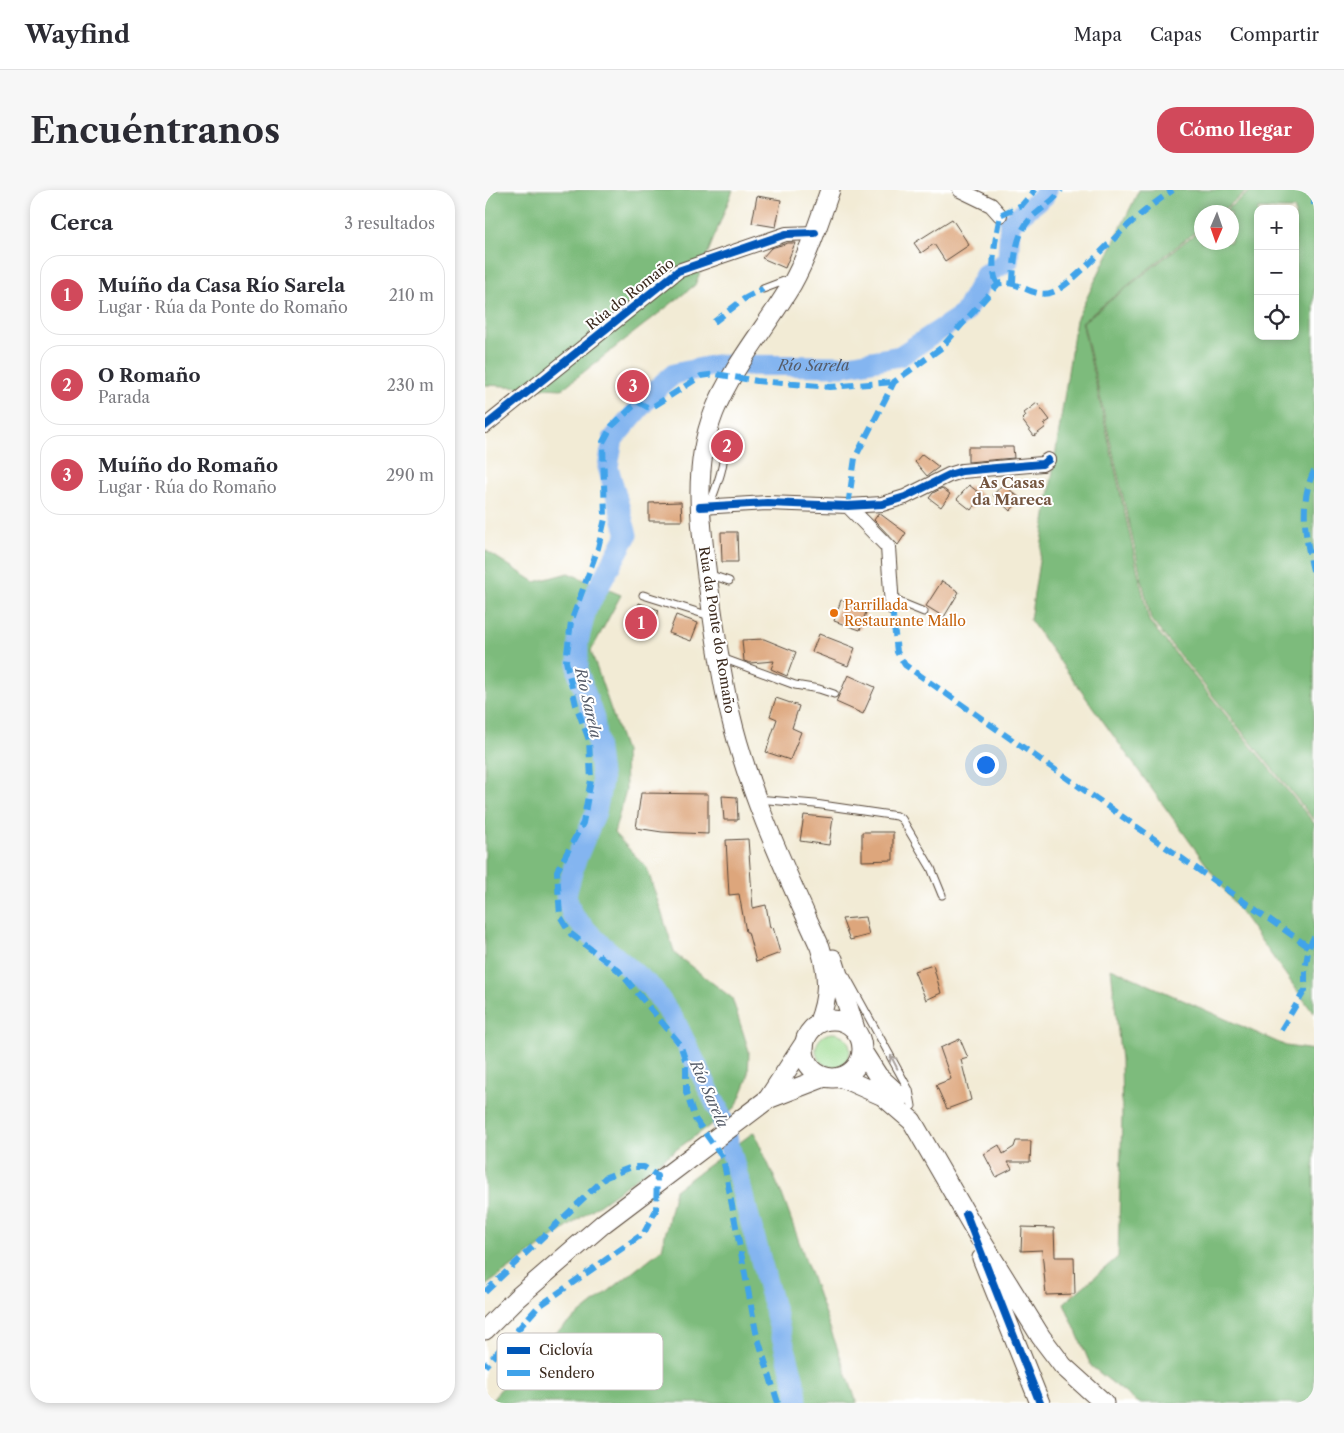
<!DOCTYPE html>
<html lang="es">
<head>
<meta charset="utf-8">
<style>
	body { margin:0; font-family:"Libre Caslon Text",serif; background:#f7f7f7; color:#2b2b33 }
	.controls { position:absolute; right:15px; top:15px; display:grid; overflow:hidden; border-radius:10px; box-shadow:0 2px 8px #0003 }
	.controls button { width:45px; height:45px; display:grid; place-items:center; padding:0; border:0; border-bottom:1px solid #e1e1e2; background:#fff; color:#2b2b33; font:25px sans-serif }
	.compass { position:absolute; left:709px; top:15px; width:45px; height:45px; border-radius:50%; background:#fff; box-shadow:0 2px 8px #0003; rotate:182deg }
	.you { position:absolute; left:500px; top:574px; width:18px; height:18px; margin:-12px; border:4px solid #fff; border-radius:50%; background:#1a73e8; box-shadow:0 0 0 8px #1a73e833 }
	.badge { display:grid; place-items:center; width:32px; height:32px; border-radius:50%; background:#d1495b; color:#fff; font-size:16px; font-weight:700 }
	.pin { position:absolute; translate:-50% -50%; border:2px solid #fff; box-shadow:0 1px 5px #0006 }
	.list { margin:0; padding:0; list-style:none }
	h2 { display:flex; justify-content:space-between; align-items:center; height:65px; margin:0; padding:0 20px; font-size:21px }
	h2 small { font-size:16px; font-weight:400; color:#7c7c81 }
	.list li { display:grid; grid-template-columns:32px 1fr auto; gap:15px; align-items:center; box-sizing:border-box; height:80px; margin:0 10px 10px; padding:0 10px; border:1px solid #e1e1e2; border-radius:20px }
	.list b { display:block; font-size:19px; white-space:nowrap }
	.list p { margin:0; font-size:16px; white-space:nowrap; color:#7c7c81 }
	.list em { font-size:16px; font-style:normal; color:#7c7c81 }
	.icon { flex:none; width:28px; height:28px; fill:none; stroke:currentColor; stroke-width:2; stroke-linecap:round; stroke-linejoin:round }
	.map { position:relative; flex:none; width:829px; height:1213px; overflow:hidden; border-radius:20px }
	header { display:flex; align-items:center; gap:30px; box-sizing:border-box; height:70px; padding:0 25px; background:#fff; border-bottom:1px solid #e1e1e2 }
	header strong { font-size:24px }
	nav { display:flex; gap:28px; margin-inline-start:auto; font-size:18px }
	.intro { display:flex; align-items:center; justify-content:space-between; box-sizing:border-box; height:120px; padding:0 30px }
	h1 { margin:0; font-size:35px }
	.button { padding:12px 22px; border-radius:20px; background:#d1495b; color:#fff; font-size:18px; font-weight:700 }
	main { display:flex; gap:30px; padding:0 30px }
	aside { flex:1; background:#fff; border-radius:20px; box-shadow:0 2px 8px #0003 }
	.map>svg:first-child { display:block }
	.green { fill:#9cdb91; stroke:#6c8258 }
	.forest { fill:#7dbb7b; stroke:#5c724c; fill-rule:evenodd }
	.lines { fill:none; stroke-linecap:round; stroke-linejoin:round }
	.river { stroke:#84b5f0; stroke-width:21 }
	.building { fill:#dda67b }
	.lane-casing { stroke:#564739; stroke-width:9 }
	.street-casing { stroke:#564739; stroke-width:16 }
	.secondary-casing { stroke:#564739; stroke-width:21 }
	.lane { stroke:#fff; stroke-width:7 }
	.street { stroke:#fff; stroke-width:14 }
	.secondary { stroke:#fff; stroke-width:19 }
	.quiet { stroke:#3fa3ea; stroke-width:6; stroke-dasharray:12 6; stroke-linecap:butt }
	.cycleway-casing { stroke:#fff; stroke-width:11 }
	.cycleway { stroke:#0057b8; stroke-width:8 }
	.oneway { stroke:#a79f9a }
	.food-dot { fill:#e8710a; stroke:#fff; stroke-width:2 }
	.labels { text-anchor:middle; stroke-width:4; stroke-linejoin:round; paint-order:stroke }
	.street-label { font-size:14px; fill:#3b2a1e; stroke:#fff }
	.food-label { font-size:14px; fill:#c56008; stroke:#fff; text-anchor:start }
	.water-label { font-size:15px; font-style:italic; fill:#555b68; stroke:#fff }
	.neighbourhood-label { font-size:15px; font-weight:bold; fill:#74553f; stroke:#fff }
	.key { fill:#fff; stroke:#c4bfbc; stroke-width:1 }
	.key-label { font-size:14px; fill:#3b2a1e }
</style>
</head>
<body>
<header>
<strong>Wayfind</strong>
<nav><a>Mapa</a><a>Capas</a><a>Compartir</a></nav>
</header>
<div class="intro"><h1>Encuéntranos</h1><a class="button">Cómo llegar</a></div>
<main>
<aside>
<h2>Cerca<small>3 resultados</small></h2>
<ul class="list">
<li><span class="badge">1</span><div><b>Muíño da Casa Río Sarela</b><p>Lugar · Rúa da Ponte do Romaño</p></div><em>210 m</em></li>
<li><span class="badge">2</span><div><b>O Romaño</b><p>Parada</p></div><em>230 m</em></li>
<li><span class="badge">3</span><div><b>Muíño do Romaño</b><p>Lugar · Rúa do Romaño</p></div><em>290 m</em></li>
</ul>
</aside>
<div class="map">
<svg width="829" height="1213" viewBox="0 0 829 1213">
	<rect width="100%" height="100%" fill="#fff"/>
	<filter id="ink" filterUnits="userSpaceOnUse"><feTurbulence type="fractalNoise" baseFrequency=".02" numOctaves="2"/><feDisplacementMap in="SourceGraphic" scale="10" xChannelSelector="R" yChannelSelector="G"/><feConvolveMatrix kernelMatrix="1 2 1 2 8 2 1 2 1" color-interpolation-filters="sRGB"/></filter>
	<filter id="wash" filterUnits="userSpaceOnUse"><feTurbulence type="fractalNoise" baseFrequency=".0096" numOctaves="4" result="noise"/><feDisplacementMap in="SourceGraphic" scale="20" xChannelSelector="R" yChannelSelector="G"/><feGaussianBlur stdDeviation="1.12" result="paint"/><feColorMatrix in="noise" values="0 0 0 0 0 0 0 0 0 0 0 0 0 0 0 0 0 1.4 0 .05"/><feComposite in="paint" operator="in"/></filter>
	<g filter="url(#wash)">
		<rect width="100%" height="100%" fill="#f2ebd5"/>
		<!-- green -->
		<path class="green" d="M331 860a17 17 0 1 1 34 0a17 17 0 1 1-34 0Z"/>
		<!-- forest -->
		<path class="forest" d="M0 0H248L210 95 77 199 0 195Z
			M654 0H764L735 22H716V37L597 132 664 431 829 633V824L545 430 591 130Z
			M767 0H829V630L666 430 598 132 716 39V52H746V22H738ZM773 19H810V146H773Z
			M0 360 50 392 83 383 136 405 106 461 140 561 141 600 129 643 162 678 190 764 247 808 264 861 263 888 251 917 0 1096Z
			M626 778 801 856 829 860V1213H653L606 1176 579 1113 633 1067 637 926 636 870Z
			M269 942 298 1007 372 1213H5L39 1168 177 1059 190 1000Z"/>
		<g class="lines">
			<!-- river -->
			<path class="river" id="s1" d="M312 1213 311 1198 236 925 191 833 168 799 111 750 87 725 81 705 90 672 111 622 117 592 109 529 93 482V452L101 420 142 345 123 277 128 249 169 201 189 184 231 175 358 176 415 166 479 124 500 85 523 71 525 33 559 6 562 0"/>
		</g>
		<g id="blocks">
			<!-- building -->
			<path class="building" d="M272 6 296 10 291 37 267 33Z
				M467 29 484 55 460 71 449 54 436 63 429 53Z
				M303 53H310L300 78 277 68 286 58Z
				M149 185 161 202 151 209 139 192Z
				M552 213 565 230 559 234 561 237 549 246 537 230 541 226 539 223Z
				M483 257H528L529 268 483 272Z
				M437 264 454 277 442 286 430 272Z
				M518 294 536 309 525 321 508 305Z
				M484 295 497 305 486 320 472 309Z
				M457 298 465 304 456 317 444 308 448 303Z
				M196 312 197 331H164V313Z
				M394 323 421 343 413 355 389 330Z
				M236 342H252L253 372H237Z
				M457 391 474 402 459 427 441 416Z
				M356 410 382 419 375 440 349 431Z
				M154 413 174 420 166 442 141 434 145 423 150 425Z
				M191 425 213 433 206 451 184 443Z
				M334 444 370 458 363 476 327 462Z
				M279 449 311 462 302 486 286 479 289 471 265 473 259 471 257 450Z
				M363 485 390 497 378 524 351 512Z
				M291 508 314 516 307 538 316 542 305 570 281 562 292 529 285 526Z
				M156 603 223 604V644L177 642 151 638Z
				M237 606 252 607 253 630H239Z
				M319 625 348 628 344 655 315 651Z
				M377 642H408V670L377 671Z
				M263 649 268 718 281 715 285 738 288 737 295 763 271 772 263 742H261L254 704 244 705 241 650Z
				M380 727 384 745 365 750 357 729Z
				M448 775 456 803 441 810 429 781Z
				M475 849 483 868 476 870 486 910 462 919 451 895 466 889 455 858Z
				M531 951H546L545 972H523L527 979 511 987 499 964 514 955 518 964 529 957Z
				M537 1037 569 1038 570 1067H589L590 1104 561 1105 557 1060 536 1061Z"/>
		</g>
	</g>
	<g filter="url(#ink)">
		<use href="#blocks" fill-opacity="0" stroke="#564739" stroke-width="1"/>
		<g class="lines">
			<!-- lane casing -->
			<g class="lane-casing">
				<path id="lane" d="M278 99 307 88
					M223 253C227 255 237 260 238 265 240 278 228 304 224 317
					M223 384 244 391
					M158 405 225 426
					M407 409 439 422
					M237 468 310 495 334 499 349 504
					M272 609 330 614 412 626 417 629 446 678 457 705
					M361 786 424 900 427 916"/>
			</g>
			<!-- street casing -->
			<g class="street-casing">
				<path id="street" d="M475 0 506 15 515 25
					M0 236 193 81 301 44 330 43
					M363 316 403 357 407 417
					M215 317 282 313 363 316 397 314 420 307 464 285 477 281 557 274 563 270"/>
			</g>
			<!-- secondary casing -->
			<g class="secondary-casing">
				<path id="secondary" d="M348 769 371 842
					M319 859a29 29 0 1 1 58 0a29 29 0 1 1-58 0Z
					M333 834C344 807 344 785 335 757 301 682 264 604 245 523 234 478 229 432 222 386 215 332 208 275 229 222 248 175 281 138 307 94 323 65 334 32 345 0
					M377 861 393 886 416 907
					M355 887 398 906 427 931 494 1047 556 1147 578 1176 619 1213
					M283 909 340 887
					M497 1068 555 1213
					M0 1140 32 1108 119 1033 283 909 319 854"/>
			</g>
			<!-- lane -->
			<use href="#lane" class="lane"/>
			<!-- street -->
			<use href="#street" class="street"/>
			<!-- secondary -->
			<use href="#secondary" class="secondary"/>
			<!-- quiet -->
			<path class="quiet" d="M829 3V18
				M528 92C529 72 530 45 545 29 555 19 568 12 576 0
				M513 94C503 81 512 41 515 25L537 15 550 0
				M229 132 259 109 278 99
				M829 281C813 314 821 350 829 385
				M363 316 370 268 409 192 456 158 513 94C533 88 548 110 568 102 585 96 622 55 637 41 649 29 673 10 688 0
				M407 417 412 462 420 475 824 757
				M796 840 820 800V779L824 757 829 747
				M0 1102 121 987 147 977H159L172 986 171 1020 159 1043 53 1117 0 1176
				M293 1213 271 1142 238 968 210 929 201 902V872L195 854 134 781 86 744 75 726 72 681 98 633 106 590 104 550 91 515 81 471 86 432 113 358 120 329 118 252 127 236 153 212 162 217 169 216 216 186 231 184 272 191 345 197 409 192"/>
			<!-- cycleway casing -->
			<g class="cycleway-casing">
				<path id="cycleway" d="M0 236 193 81 301 44 330 43
					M215 317 282 313 363 316 397 314 420 307 464 285 477 281 557 274 563 270
					M481 1024 555 1213"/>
			</g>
			<!-- cycleway -->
			<use href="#cycleway" class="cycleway"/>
		</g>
		<!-- one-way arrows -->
		<defs><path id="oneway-shaft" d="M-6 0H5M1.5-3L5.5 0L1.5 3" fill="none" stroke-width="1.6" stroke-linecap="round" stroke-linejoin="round" transform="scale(1.25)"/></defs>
		<use class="oneway" href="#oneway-shaft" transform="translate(409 872) rotate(-117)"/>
	</g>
	<!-- markers -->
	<circle class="food-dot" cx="349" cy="423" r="5"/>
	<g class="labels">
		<!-- street labels -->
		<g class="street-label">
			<text transform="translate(145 104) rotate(-38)" y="5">Rúa do Romaño</text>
			<text transform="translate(232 440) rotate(81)" y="5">Rúa da Ponte do Romaño</text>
		</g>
		<!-- food labels -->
		<g class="food-label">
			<text x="359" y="420">Parrillada<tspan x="359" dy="16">Restaurante Mallo</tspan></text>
		</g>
		<!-- water labels -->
		<g class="water-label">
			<text dy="5" stroke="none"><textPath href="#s1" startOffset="1282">Río Sarela</textPath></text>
			<text transform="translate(103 513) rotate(77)" y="5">Río Sarela</text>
			<text transform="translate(224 904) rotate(66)" y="5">Río Sarela</text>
		</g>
		<!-- neighbourhood labels -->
		<g class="neighbourhood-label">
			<text x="527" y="298">As Casas<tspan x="527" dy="17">da Mareca</tspan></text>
		</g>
	</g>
	<!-- legend -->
	<rect x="12" y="1143" width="166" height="57" rx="8" class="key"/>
	<rect x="22" y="1157" width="23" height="7" fill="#0057b8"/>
	<rect x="22" y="1180" width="23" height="6" fill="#3fa3ea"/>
	<g class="key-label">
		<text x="54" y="1165">Ciclovía</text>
		<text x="54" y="1188">Sendero</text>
	</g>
</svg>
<div class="controls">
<button>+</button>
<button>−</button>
<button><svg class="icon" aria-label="locate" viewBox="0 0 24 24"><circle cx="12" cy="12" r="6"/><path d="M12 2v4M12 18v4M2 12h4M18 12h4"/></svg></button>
</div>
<svg class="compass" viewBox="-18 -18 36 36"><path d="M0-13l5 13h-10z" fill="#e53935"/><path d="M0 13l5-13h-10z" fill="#7c7c81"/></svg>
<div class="you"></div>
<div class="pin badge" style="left:156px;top:433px">1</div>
<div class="pin badge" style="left:242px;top:256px">2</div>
<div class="pin badge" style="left:148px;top:196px">3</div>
</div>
</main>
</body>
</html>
